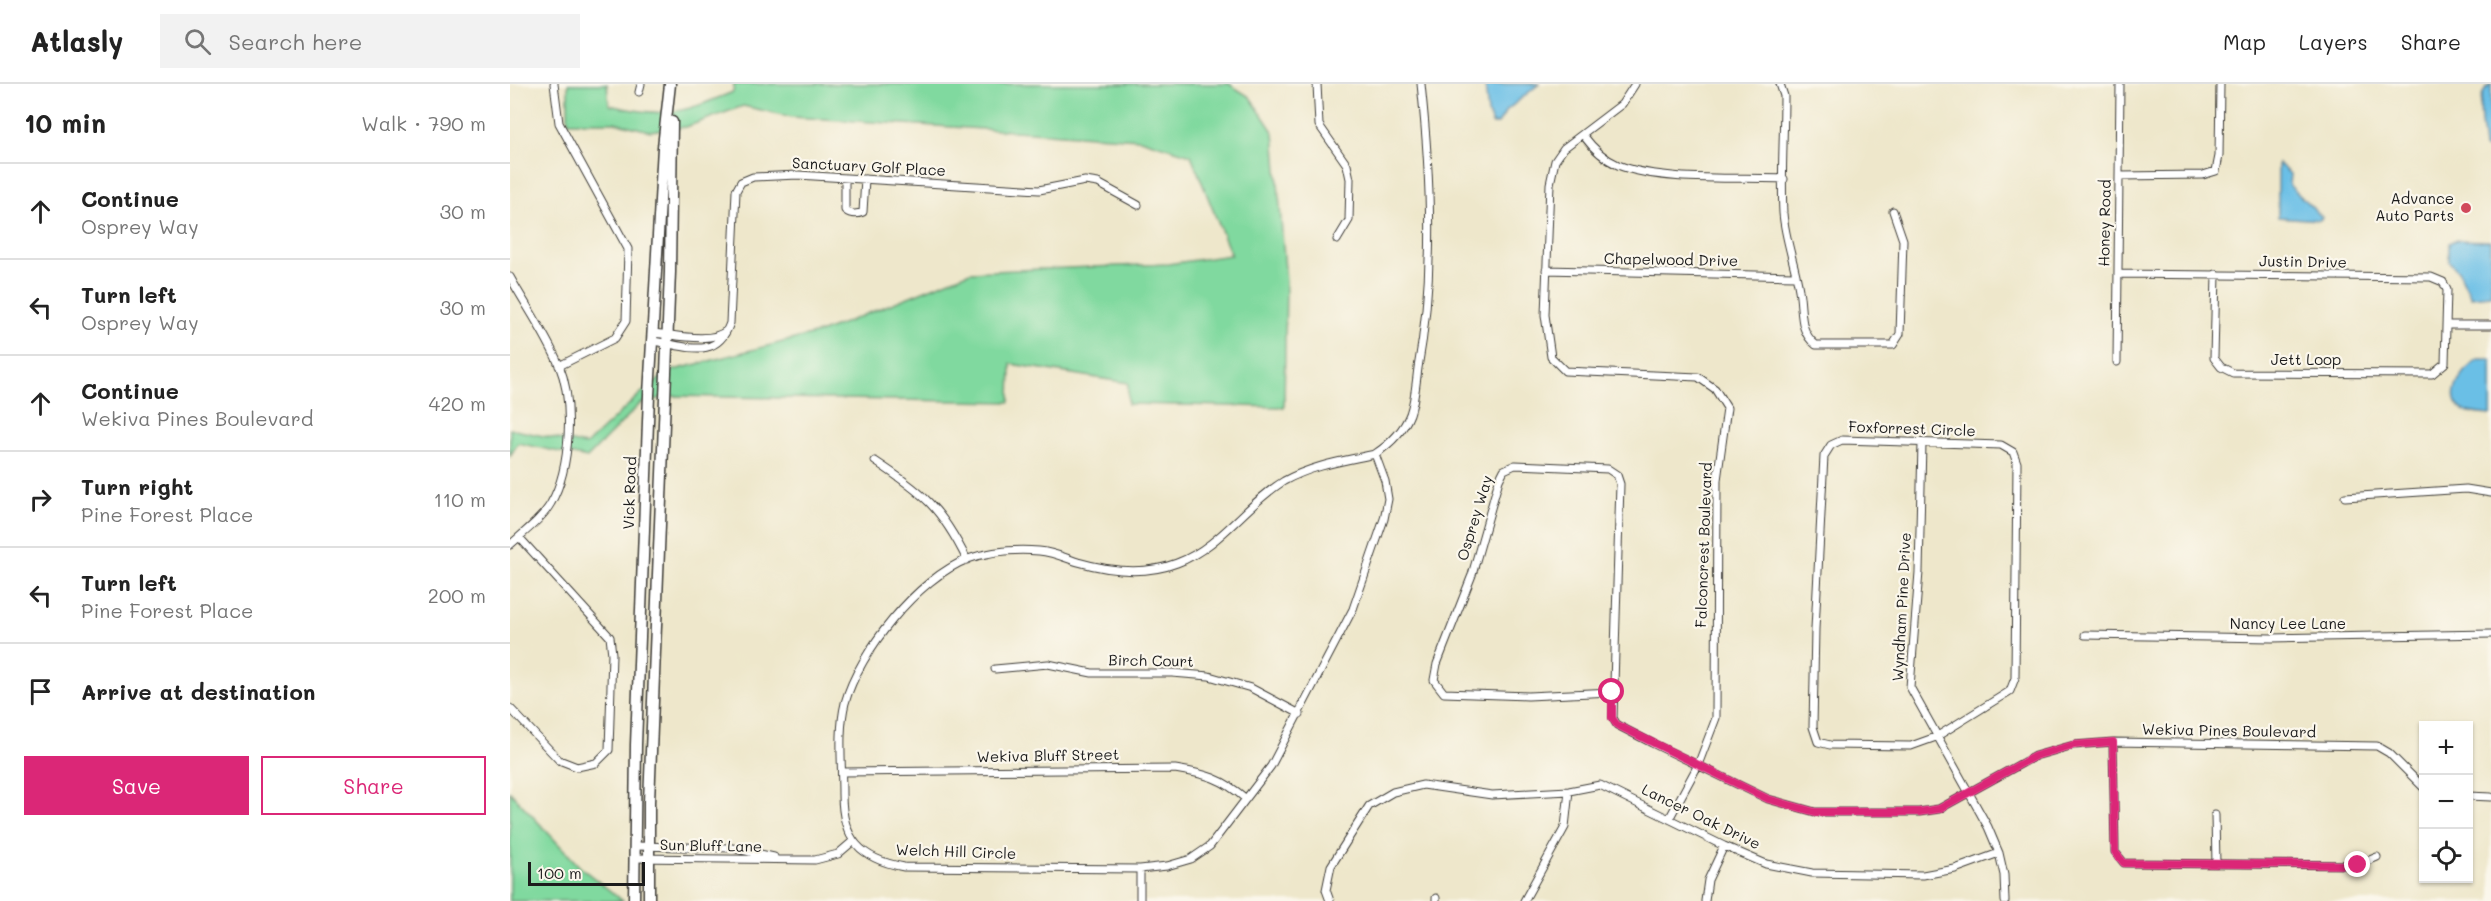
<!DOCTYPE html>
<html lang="en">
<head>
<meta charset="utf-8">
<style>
	body { margin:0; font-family:Mali,sans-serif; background:#f2f2f2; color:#222 }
	.controls { position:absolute; right:18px; bottom:18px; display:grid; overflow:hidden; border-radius:0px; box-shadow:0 2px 4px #0004 }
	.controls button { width:54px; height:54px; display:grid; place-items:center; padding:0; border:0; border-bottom:2px solid #e0e0e0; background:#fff; color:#222; font:30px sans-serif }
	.scale { position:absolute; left:18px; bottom:15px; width:117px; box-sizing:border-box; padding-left:6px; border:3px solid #1c1c1c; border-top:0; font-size:16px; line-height:21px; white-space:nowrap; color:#1c1c1c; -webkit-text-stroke:4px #fbf7ec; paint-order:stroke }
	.stop { position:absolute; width:18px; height:18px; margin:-14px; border:4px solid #db2777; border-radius:50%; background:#fff }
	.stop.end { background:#db2777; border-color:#fff; box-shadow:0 2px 6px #0008 }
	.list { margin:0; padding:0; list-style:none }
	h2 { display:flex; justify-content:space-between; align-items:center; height:78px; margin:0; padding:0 24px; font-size:26px }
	h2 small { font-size:20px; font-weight:400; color:#767676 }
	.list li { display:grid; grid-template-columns:39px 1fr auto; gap:18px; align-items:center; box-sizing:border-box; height:96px; padding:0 24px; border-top:2px solid #e0e0e0 }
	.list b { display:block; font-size:22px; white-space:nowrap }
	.list p { margin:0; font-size:20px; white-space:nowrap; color:#767676 }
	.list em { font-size:20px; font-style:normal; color:#767676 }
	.actions { display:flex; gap:12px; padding:18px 24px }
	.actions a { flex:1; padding:14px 0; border:2px solid #db2777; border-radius:0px; text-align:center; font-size:21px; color:#db2777 }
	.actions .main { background:#db2777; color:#fff }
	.icon { flex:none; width:33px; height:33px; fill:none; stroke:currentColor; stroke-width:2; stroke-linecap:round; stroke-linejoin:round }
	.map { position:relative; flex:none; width:1981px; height:817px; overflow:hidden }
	header { display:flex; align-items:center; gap:36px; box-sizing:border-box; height:84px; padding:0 30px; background:#fff; border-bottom:2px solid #e0e0e0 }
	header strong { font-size:28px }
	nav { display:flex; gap:33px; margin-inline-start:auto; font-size:21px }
	.search { width:420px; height:54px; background:#f2f2f2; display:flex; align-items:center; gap:15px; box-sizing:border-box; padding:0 21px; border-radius:0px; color:#767676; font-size:22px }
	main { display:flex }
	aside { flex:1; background:#fff }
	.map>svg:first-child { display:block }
	.green { fill:#80d99f; stroke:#4e7a5e; stroke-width:1.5 }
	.water { fill:#6abfe6; stroke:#436e81; stroke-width:1.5 }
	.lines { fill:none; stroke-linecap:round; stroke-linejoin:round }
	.street-casing { stroke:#3c3a36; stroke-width:9 }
	.secondary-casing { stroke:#3c3a36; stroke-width:13 }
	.street { stroke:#fff; stroke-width:7 }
	.secondary { stroke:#fff; stroke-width:10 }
	.route { stroke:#db2777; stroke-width:8 }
	.poi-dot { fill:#d1495b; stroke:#fbf7ec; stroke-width:2 }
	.labels { text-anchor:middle; stroke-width:4.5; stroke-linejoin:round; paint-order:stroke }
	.street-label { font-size:15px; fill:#1c1c1c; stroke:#fbf7ec }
	.poi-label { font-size:15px; fill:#1c1c1c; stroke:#fbf7ec; text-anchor:end }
</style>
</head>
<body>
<header>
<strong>Atlasly</strong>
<div class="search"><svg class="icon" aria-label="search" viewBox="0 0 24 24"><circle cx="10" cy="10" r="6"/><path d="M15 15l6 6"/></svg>Search here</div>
<nav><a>Map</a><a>Layers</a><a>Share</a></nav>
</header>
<main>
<aside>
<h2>10 min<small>Walk · 790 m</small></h2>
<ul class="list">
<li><svg class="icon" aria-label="ahead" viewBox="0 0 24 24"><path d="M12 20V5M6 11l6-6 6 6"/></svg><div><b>Continue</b><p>Osprey Way</p></div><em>30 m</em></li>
<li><svg class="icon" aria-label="left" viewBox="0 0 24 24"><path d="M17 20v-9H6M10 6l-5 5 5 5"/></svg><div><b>Turn left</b><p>Osprey Way</p></div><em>30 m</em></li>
<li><svg class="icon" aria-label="ahead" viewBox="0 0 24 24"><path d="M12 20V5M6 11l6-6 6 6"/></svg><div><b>Continue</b><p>Wekiva Pines Boulevard</p></div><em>420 m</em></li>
<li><svg class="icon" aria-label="right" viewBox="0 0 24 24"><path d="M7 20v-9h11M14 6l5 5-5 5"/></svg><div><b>Turn right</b><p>Pine Forest Place</p></div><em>110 m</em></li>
<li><svg class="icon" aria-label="left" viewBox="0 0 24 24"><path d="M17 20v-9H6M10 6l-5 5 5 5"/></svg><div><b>Turn left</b><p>Pine Forest Place</p></div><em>200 m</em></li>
<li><svg class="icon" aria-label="arrive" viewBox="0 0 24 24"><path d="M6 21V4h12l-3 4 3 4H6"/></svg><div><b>Arrive at destination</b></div></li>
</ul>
<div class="actions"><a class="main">Save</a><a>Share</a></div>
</aside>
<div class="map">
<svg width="1981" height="817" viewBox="0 0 1981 817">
	<rect width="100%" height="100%" fill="#fbf7ec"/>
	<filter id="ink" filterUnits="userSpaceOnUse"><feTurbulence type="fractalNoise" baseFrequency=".0167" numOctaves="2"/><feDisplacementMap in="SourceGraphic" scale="12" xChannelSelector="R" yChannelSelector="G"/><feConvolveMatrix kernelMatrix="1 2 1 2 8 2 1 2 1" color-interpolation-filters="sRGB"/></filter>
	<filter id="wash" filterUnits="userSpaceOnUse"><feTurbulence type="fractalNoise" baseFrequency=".008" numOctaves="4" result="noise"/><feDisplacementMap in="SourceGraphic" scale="24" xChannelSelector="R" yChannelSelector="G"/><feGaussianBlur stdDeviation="1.35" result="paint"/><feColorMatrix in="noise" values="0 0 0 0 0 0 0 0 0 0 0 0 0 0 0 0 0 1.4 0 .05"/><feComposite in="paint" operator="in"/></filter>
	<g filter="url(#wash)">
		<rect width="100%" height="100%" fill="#eee7cb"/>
		<!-- green -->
		<path class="green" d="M58 0H97L99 21C157 34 169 30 223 8L224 0H719L740 13 764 49 776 198 774 323 618 320V299L501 280 500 318 159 312 130 320 77 374 8 359 0 372V345L76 361 130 310 160 287 312 248 460 188 658 180 721 171 681 71 630 55 282 33 233 22 176 43 139 47 104 38H58Z
			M0 708 70 783 113 817H0Z"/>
		<!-- water -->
		<path class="water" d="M975 0H1029L997 26 988 40H982L978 29Z
			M1981 0V66L1974 64C1973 45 1963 11 1981 0Z
			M1768 79 1780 90 1779 101 1812 133 1810 136 1768 133Z
			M1945 156 1981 157V211L1961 213 1949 188 1939 177V159Z
			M1968 275H1981V331C1973 330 1960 330 1953 326 1932 313 1955 284 1968 275Z"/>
	</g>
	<g filter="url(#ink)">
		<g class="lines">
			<!-- street casing -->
			<g class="street-casing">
				<path id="street" d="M44 0 49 39 118 165 116 237 105 254 49 282
					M807 0 809 41 837 81 840 95 839 136 827 156
					M1125 0 1112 20 1054 64 1045 77 1040 100 1035 231 1041 273 1055 287 1188 293 1205 305 1217 324 1207 396 1206 634 1188 681 1159 735
					M1270 0 1274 12C1274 51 1271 90 1273 129 1275 155 1285 180 1289 206 1293 227 1288 247 1306 261H1383L1390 250 1393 156 1383 127
					M129 8 131 0
					M1073 51C1082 63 1094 75 1108 81 1150 98 1227 93 1274 95
					M1610 92 1693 91 1706 87 1709 72 1710 0
					M335 94V126C341 131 346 131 353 128L355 95
					M1036 186 1285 192
					M1608 190 1921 193 1933 198 1937 206 1935 279 1922 290 1723 289 1711 283 1704 274 1706 190
					M0 193C16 222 36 250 49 281 64 317 61 384 41 419 33 434 13 449 0 461
					M1936 241H1981
					M142 249C163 250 200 261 217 246
					M142 257C175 261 206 278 220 239L226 107 231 98 243 93 288 91 529 106 575 97 588 99 628 121
					M1607 278 1610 0
					M1332 356 1491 361 1503 368 1507 379 1505 594 1500 607 1426 653 1401 662 1320 661 1308 658 1303 643 1305 545 1314 372 1321 361Z
					M1412 359 1409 488 1400 603 1478 743 1489 769 1494 791 1495 817
					M865 370 875 397 878 415 874 435 843 525 761 682 700 762 681 775 657 782 630 785 394 783C350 775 332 755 332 710 332 680 328 648 335 619 349 568 408 494 458 475 481 467 505 465 529 467 542 468 556 474 568 478 599 487 636 491 667 479 710 463 736 420 774 397 803 381 833 377 865 370Z
					M865 370C880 360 893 348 900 330 905 316 906 299 908 284 925 191 921 94 911 0
					M365 377C413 409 431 423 457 476
					M1835 413 1956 405 1981 409
					M1575 551 1762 554 1981 550
					M485 585 538 580 582 589H662L699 592 741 604 790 630
					M1102 608 1018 612 934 609 924 596 927 580 962 491 989 396 994 386 1005 381 1098 385 1107 391 1110 400 1103 634 1107 641 1142 659 1258 715 1305 728H1409L1429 725 1525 672 1564 661 1603 658 1867 662 1879 669 1914 704
					M0 624 49 676 67 683 86 679 99 666 102 570 100 553 9 453
					M1603 658 1605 768 1614 779 1848 781 1867 773
					M332 688 665 685C696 690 712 694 736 715
					M1958 712 1981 713
					M1705 731 1706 780
					M125 762 222 764 264 773
					M124 774 305 776 328 770 342 758
					M630 785V817
					M926 814V817
					M820 817 816 806 821 782 859 722 883 708 913 701 982 711 1059 707 1090 701 1214 762 1256 780 1302 789 1413 791 1445 785 1489 769
					M1014 817 1055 743 1059 707
					M1195 817 1198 796 1214 762"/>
			</g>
			<!-- secondary casing -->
			<g class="secondary-casing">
				<path id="secondary" d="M124 817 126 661 139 311 153 63 160 0
					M139 817V718L160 188 162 38"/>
			</g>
			<!-- street -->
			<use href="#street" class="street"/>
			<!-- secondary -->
			<use href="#secondary" class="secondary"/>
		</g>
	</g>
	<g class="lines" filter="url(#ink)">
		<!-- route -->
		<path class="route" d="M1102 608V634L1107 641 1258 715 1305 728H1409L1429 725 1525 672 1563 661 1603 658 1605 768 1614 779 1848 781"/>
	</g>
	<!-- markers -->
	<circle class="poi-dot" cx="1956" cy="124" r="6"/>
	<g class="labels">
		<!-- street labels -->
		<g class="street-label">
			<text transform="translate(359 83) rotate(3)" y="5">Sanctuary Golf Place</text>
			<text transform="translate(1595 139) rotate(-89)" y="5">Honey Road</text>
			<text transform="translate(1161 176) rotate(1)" y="5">Chapelwood Drive</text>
			<text transform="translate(1793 178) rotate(1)" y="5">Justin Drive</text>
			<text x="1796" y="281">Jett Loop</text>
			<text transform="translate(1402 345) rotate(2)" y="5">Foxforrest Circle</text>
			<text transform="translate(120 409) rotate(-88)" y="5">Vick Road</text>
			<text transform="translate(965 434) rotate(-73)" y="5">Osprey Way</text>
			<text transform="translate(1194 461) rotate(-88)" y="5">Falconcrest Boulevard</text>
			<text transform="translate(1392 523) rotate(-87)" y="5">Wyndham Pine Drive</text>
			<text x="1778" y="545">Nancy Lee Lane</text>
			<text transform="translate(641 577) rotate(1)" y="5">Birch Court</text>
			<text transform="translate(1719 647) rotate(1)" y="5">Wekiva Pines Boulevard</text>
			<text transform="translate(538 672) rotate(-1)" y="5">Wekiva Bluff Street</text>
			<text transform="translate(1191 733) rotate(26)" y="5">Lancer Oak Drive</text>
			<text transform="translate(201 762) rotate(1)" y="5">Sun Bluff Lane</text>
			<text transform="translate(446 768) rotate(2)" y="5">Welch Hill Circle</text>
		</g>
		<!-- poi labels -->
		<g class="poi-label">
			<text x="1944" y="120">Advance<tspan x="1944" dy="17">Auto Parts</tspan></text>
		</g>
	</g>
</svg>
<div class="controls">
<button>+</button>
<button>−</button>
<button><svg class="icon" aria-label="locate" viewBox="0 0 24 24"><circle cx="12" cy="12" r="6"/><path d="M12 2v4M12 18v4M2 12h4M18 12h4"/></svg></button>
</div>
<div class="scale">100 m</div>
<div class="stop" style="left:1102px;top:608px"></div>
<div class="stop end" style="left:1848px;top:781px"></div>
</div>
</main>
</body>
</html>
